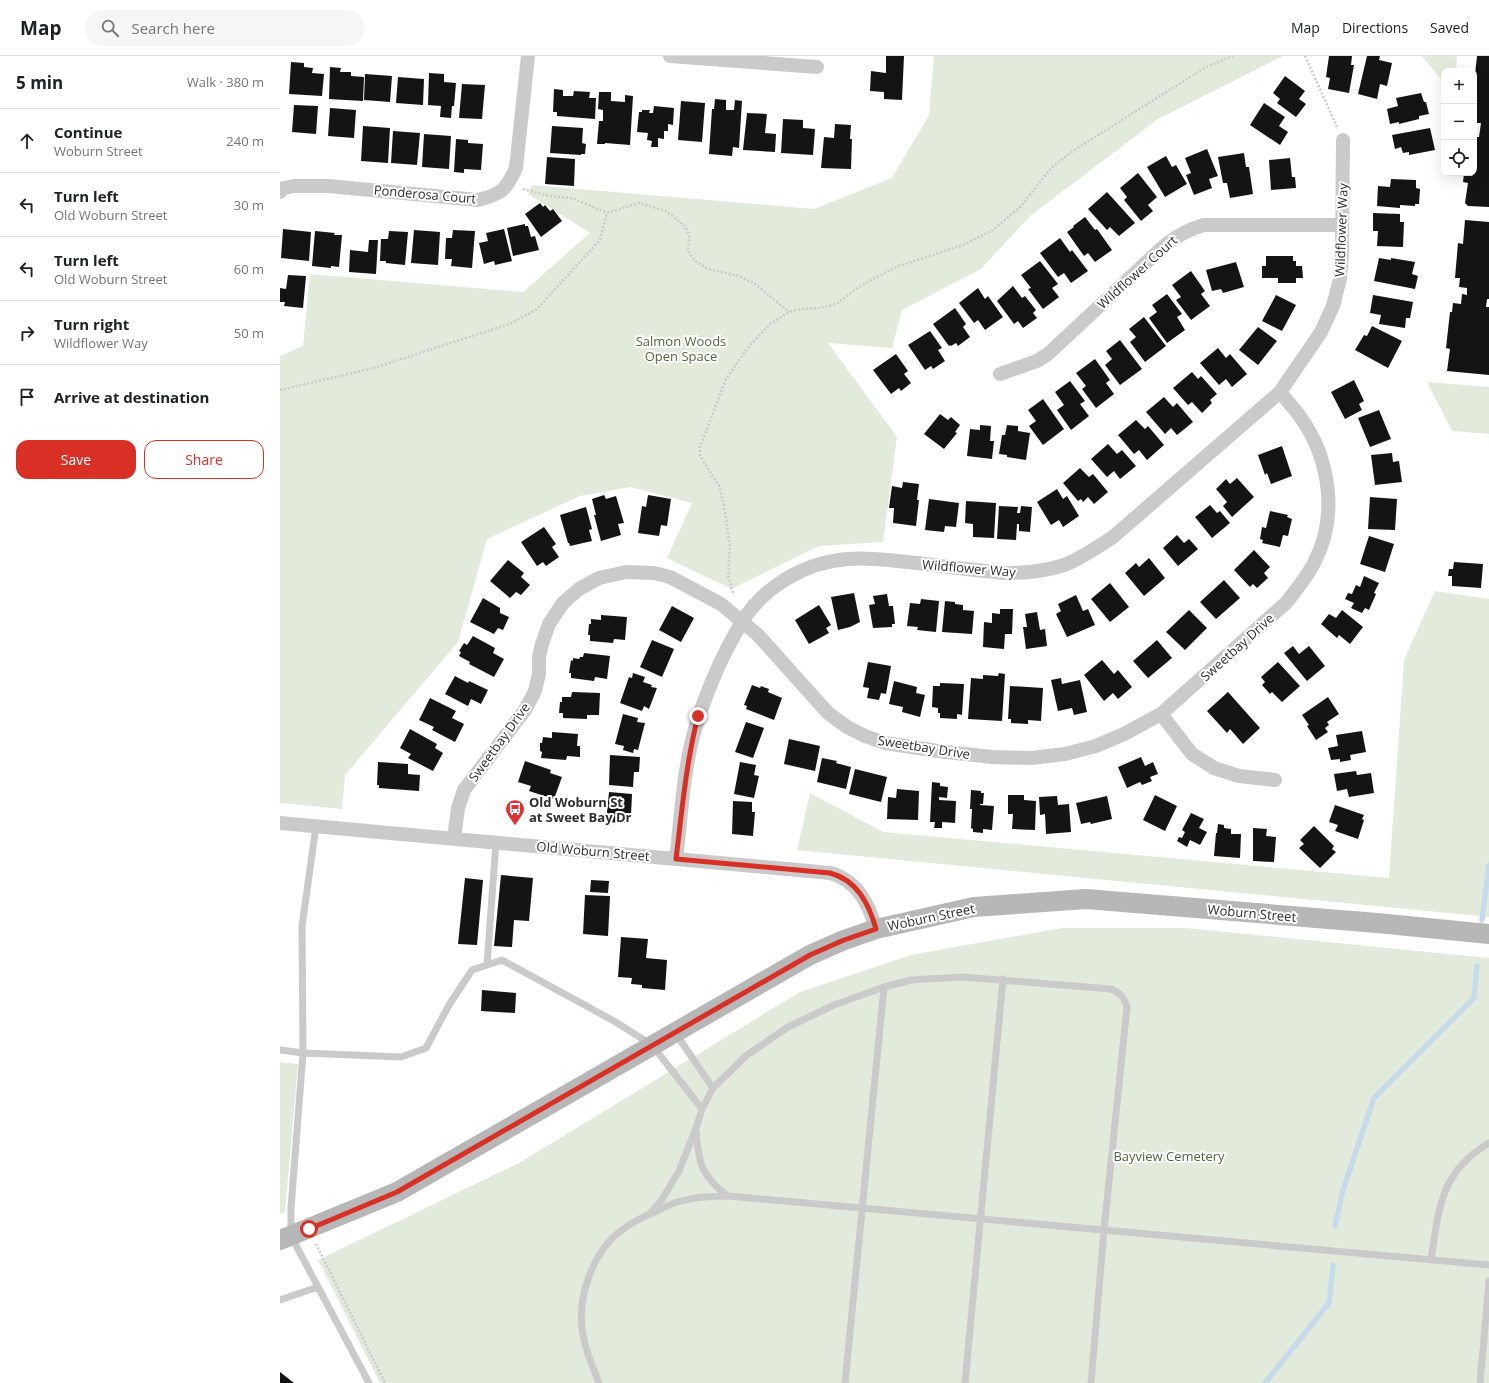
<!DOCTYPE html>
<html lang="en">
<head>
<meta charset="utf-8">
<style>
	body { margin:0; font-family:"Open Sans",sans-serif; background:#f6f6f6; color:#202124 }
	.controls { position:absolute; right:12px; top:12px; display:grid; overflow:hidden; border-radius:8px; box-shadow:0 4px 16px #0002 }
	.controls button { width:36px; height:36px; display:grid; place-items:center; padding:0; border:0; border-bottom:1px solid #e0e0e0; background:#fff; color:#202124; font:20px sans-serif }
	.stop { position:absolute; width:12px; height:12px; margin:-9px; border:3px solid #d93025; border-radius:50%; background:#fff }
	.stop.end { background:#d93025; border-color:#fff; box-shadow:0 1px 4px #0008 }
	.list { margin:0; padding:0; list-style:none }
	h2 { display:flex; justify-content:space-between; align-items:center; height:52px; margin:0; padding:0 16px; font-size:17px }
	h2 small { font-size:13px; font-weight:400; color:#757577 }
	.list li { display:grid; grid-template-columns:26px 1fr auto; gap:12px; align-items:center; box-sizing:border-box; height:64px; padding:0 16px; border-top:1px solid #e0e0e0 }
	.list b { display:block; font-size:15px; white-space:nowrap }
	.list p { margin:0; font-size:13px; white-space:nowrap; color:#757577 }
	.list em { font-size:13px; font-style:normal; color:#757577 }
	.actions { display:flex; gap:8px; padding:12px 16px }
	.actions a { flex:1; padding:9px 0; border:1px solid #d93025; border-radius:12px; text-align:center; font-size:14px; color:#d93025 }
	.actions .main { background:#d93025; color:#fff }
	.icon { flex:none; width:22px; height:22px; fill:none; stroke:currentColor; stroke-width:2; stroke-linecap:round; stroke-linejoin:round }
	.map { position:relative; flex:none; width:1209px; height:1327px; overflow:hidden }
	header { display:flex; align-items:center; gap:24px; box-sizing:border-box; height:56px; padding:0 20px; background:#fff; border-bottom:1px solid #e0e0e0 }
	header strong { font-size:19px }
	nav { display:flex; gap:22px; margin-inline-start:auto; font-size:14px }
	.search { width:280px; height:36px; background:#f6f6f6; display:flex; align-items:center; gap:10px; box-sizing:border-box; padding:0 14px; border-radius:22px; color:#757577; font-size:15px }
	main { display:flex }
	aside { flex:1; background:#fff }
	.map>svg:first-child { display:block }
	.green { fill:#e2ebdb }
	.lines { fill:none; stroke-linecap:round; stroke-linejoin:round }
	.stream { stroke:#c7daea; stroke-width:5.5 }
	.building { fill:#141414 }
	.path { stroke:#cacaca; stroke-width:2.5; stroke-dasharray:2 2; stroke-linecap:butt }
	.lane { stroke:#cacaca; stroke-width:7 }
	.street { stroke:#cacaca; stroke-width:14 }
	.secondary { stroke:#b7b7b7; stroke-width:20 }
	.route { stroke:#d93025; stroke-width:5 }
	.labels { text-anchor:middle; stroke-width:4; stroke-linejoin:round; paint-order:stroke }
	.street-label { font-size:13px; fill:#2d2d2d; stroke:#fff }
	.park-label { font-size:13px; fill:#4e683c; stroke:#fff }
	.poi-label { font-size:13px; font-weight:bold; fill:#2d2d2d; stroke:#fff; text-anchor:start }
</style>
</head>
<body>
<header>
<strong>Map</strong>
<div class="search"><svg class="icon" aria-label="search" viewBox="0 0 24 24"><circle cx="10" cy="10" r="6"/><path d="M15 15l6 6"/></svg>Search here</div>
<nav><a>Map</a><a>Directions</a><a>Saved</a></nav>
</header>
<main>
<aside>
<h2>5 min<small>Walk · 380 m</small></h2>
<ul class="list">
<li><svg class="icon" aria-label="ahead" viewBox="0 0 24 24"><path d="M12 20V5M6 11l6-6 6 6"/></svg><div><b>Continue</b><p>Woburn Street</p></div><em>240 m</em></li>
<li><svg class="icon" aria-label="left" viewBox="0 0 24 24"><path d="M17 20v-9H6M10 6l-5 5 5 5"/></svg><div><b>Turn left</b><p>Old Woburn Street</p></div><em>30 m</em></li>
<li><svg class="icon" aria-label="left" viewBox="0 0 24 24"><path d="M17 20v-9H6M10 6l-5 5 5 5"/></svg><div><b>Turn left</b><p>Old Woburn Street</p></div><em>60 m</em></li>
<li><svg class="icon" aria-label="right" viewBox="0 0 24 24"><path d="M7 20v-9h11M14 6l5 5-5 5"/></svg><div><b>Turn right</b><p>Wildflower Way</p></div><em>50 m</em></li>
<li><svg class="icon" aria-label="arrive" viewBox="0 0 24 24"><path d="M6 21V4h12l-3 4 3 4H6"/></svg><div><b>Arrive at destination</b></div></li>
</ul>
<div class="actions"><a class="main">Save</a><a>Share</a></div>
</aside>
<div class="map">
<svg width="1209" height="1327" viewBox="0 0 1209 1327">
	<rect width="100%" height="100%" fill="#fff"/>
	<!-- green -->
	<path class="green" d="M654 0H1003L878 63 750 160 701 213 622 254 612 292 548 287 617 381 603 486 539 490 451 533 387 502 412 447 351 431 300 440 207 483 178 586 65 719 62 753 0 747V300L23 290 30 218 243 236 310 177 248 138 252 129 534 153 612 122 649 59Z
		M1142 0H1177L1176 15H1164V46L1160 22Z
		M1147 326 1209 331V378L1172 375Z
		M1155 535 1209 543V861L517 794 530 737 603 776 1109 822 1124 604Z
		M782 872H906L1209 902V1327H100L38 1204 239 1107 520 936 631 899Z
		M0 1006 18 1008 5 1156 0 1158Z"/>
	<g class="lines">
		<!-- stream -->
		<path class="stream" d="M1202 864 1209 809
			M1055 1170 1063 1134 1094 1042 1194 942 1197 910
			M985 1327 1049 1247 1053 1209"/>
	</g>
	<!-- building -->
	<path class="building" d="M606 0H624L622 44 604 43V36L590 35 591 15 606 17Z
		M1049 0H1072L1071 9H1074L1069 37 1048 33 1050 22 1046 21Z
		M1087 0H1100L1099 4 1112 7 1107 30 1100 28 1097 43 1078 38Z
		M1197 0H1209V151L1188 150 1185 147 1188 127 1183 126 1184 117H1194V81H1199L1201 67H1194V18H1195Z
		M11 6 24 7V11L33 12 32 17 44 18 42 40 9 38Z
		M50 11 61 12 60 16H71V20L84 21 83 45 49 43Z
		M149 17 164 18V26L176 27 174 50H172L171 62 160 61 161 50 148 49Z
		M85 18 112 20 110 46 84 44Z
		M1005 20 1025 35 1019 43 1026 48 1016 61 997 47 1000 43 993 37Z
		M118 21 144 23 143 49 116 47Z
		M182 28 205 29 202 63 179 62Z
		M274 33 283 34V40H293L294 35 310 36 309 42H316L315 63 277 60V56H273Z
		M319 36H331V45L345 46V39L353 40 350 89 325 87V88H317L319 65H323V54L318 53Z
		M1141 37 1144 46H1146L1149 58 1139 60V63L1119 68V66L1110 68 1107 53 1118 50 1116 42Z
		M435 43 446 44V54H454L455 44 462 45 459 92 453 91 452 100 429 98 432 53H434Z
		M401 45 425 47 422 86 398 84Z
		M984 47 1005 61 999 70 1008 76 1000 89 970 69Z
		M14 49 38 50 36 78 12 76Z
		M374 50 394 52 393 69 388 68V75H384V83L378 82V91H371L372 85 367 84 368 77 357 76 359 56H362V54H370L369 57H373Z
		M50 52 76 54 74 82 48 80Z
		M467 57 487 58 485 77 496 78 495 96 463 94Z
		M503 63 523 64V72L535 73 533 99 501 97Z
		M555 68 571 69 570 83H572L571 113 541 112 544 81 554 82Z
		M83 70 110 72 108 107 81 105Z
		M272 70 303 72 302 87 306 88 305 98H301V99L270 97Z
		M1150 72 1155 94 1129 99V96L1123 97 1121 91 1115 93 1112 79Z
		M113 75 140 77 137 109 111 107Z
		M144 78 171 80 169 113 142 111Z
		M176 83 188 84V87L203 88 201 114 184 113V117L174 116Z
		M927 93 938 120 929 123 932 132 914 139 906 119 911 117 905 102Z
		M964 97 966 111H969L973 138 950 142 947 127H943L938 101Z
		M886 100 892 111 896 109 907 128 885 141 867 111Z
		M267 101 295 103 294 130 265 128Z
		M1010 102 1012 121H1015L1016 132 991 134 989 104Z
		M858 117 877 141 868 149 873 155 861 165 844 144 847 141 840 132Z
		M1111 123 1136 124V132L1140 133 1139 148H1135V150L1120 149V152L1097 150 1098 130 1110 131Z
		M827 136 855 167 839 180 830 171 827 174 808 153Z
		M260 147 263 151 265 149 270 155 273 153 282 165 261 181 245 158Z
		M1093 157 1120 158V166H1124L1123 191 1097 190 1098 175H1093Z
		M805 161 815 174 817 173 832 194 815 206 808 197 804 200 787 176 794 171 793 170Z
		M1185 164 1209 166V243H1207L1206 251H1209V319L1167 315 1170 293 1166 292 1170 256H1172L1173 247 1181 248 1182 238 1187 239V232L1179 231 1180 222H1175L1178 187 1183 188Z
		M245 168V170H248L251 181 255 180 259 194 233 200 227 172Z
		M3 173 31 176 29 205 1 202Z
		M224 173 232 205 215 209 214 205 204 208 199 187 208 185 206 177Z
		M134 174 160 176 158 209 131 207Z
		M173 174 195 175 192 212 171 210 172 203H165L166 182H172Z
		M35 175 55 177 54 179H62L59 211 51 210V212L32 210Z
		M109 175 128 176 125 209 106 207V205H100L101 183H108Z
		M780 182 790 196 792 194 808 215 791 227 784 217 778 221 760 197Z
		M89 184H98L96 218 69 216 70 194 88 196Z
		M986 200H1013V205H1016V210H1022L1023 222H1016V227H998V222H982V210H986Z
		M1099 202 1111 204V202L1135 206 1132 218 1138 220 1135 233 1094 225Z
		M760 205 778 228 772 232 779 241 763 253 748 233 751 232 741 219Z
		M956 206 964 231 943 237 941 233 932 235 926 214Z
		M911 215 925 235 921 238 930 250 911 264 896 244 901 241 892 229Z
		M8 219 26 220 23 252 4 250 5 246H0V232L6 233Z
		M733 230 742 242 745 240 756 254 753 257 757 262 743 272 738 265 734 268 717 245Z
		M698 232 705 243 708 240 723 261 705 274 698 264 694 267 679 247Z
		M887 238 902 258 897 261 905 274 887 287 869 262 877 256 872 249Z
		M996 239 1016 249 1002 275 982 265Z
		M1093 239 1133 246 1130 262H1126L1125 272 1099 268 1101 259 1090 257Z
		M675 252 686 268 683 271 690 281 678 290 676 287 671 290 670 289 669 290 653 268Z
		M864 261 886 290 865 306 850 286 856 281 849 273Z
		M1092 270 1122 285 1108 312 1075 294 1084 279 1087 280Z
		M978 271 997 285 978 309 959 294Z
		M650 275 662 292 658 294 665 305 653 313 651 310 645 314 628 289Z
		M840 284 862 313 840 329 825 309 832 303 826 295Z
		M938 292 946 302 950 298 967 318 952 331 946 323 939 329 920 307Z
		M616 298 628 315 624 318 631 327 621 335 619 332 611 338 593 314Z
		M815 303 830 324 826 327 834 338 816 352 802 333 806 330 796 317Z
		M912 316 918 323 921 320 937 338 930 344 932 347 922 357 912 346 908 349 893 332Z
		M1074 324 1084 345 1079 348 1082 354 1065 363 1051 336Z
		M790 325 805 345 800 348 809 360 791 374 777 354 784 349 775 336Z
		M884 341 893 351 897 347 913 366 897 379 891 372 885 378 866 356Z
		M763 343 784 373 763 389 749 370 756 365 748 354Z
		M1099 354 1111 383 1090 391 1078 362Z
		M660 358 668 364 671 361 680 369 675 376 677 377 664 393 644 378Z
		M856 364 865 373 868 370 884 389 867 404 859 394 854 398 838 379Z
		M700 369 711 370 710 385H714L712 403 687 400 690 373 700 374Z
		M727 369 738 370V375L750 377 746 404 727 401V399L719 398 722 379H725Z
		M828 388 837 398 842 394 856 410 840 423 834 415 827 421 811 403Z
		M1002 390 1012 420 991 428 987 417 985 419 978 399Z
		M1112 397 1113 406 1119 405 1122 426 1095 429 1091 399Z
		M800 412 809 421 813 418 828 436 814 448 808 441 803 446 801 443 798 445 783 427Z
		M957 422 974 441 952 461 943 450 947 446 936 433 946 423 950 428Z
		M623 426 639 428 637 444H639L636 470 613 467 614 452H609L612 430 622 432Z
		M777 433 783 443 787 440 799 460 783 471 779 464 771 469 757 446Z
		M324 439 326 443 336 440 344 467 338 468 341 479 321 485 314 459H316L312 443Z
		M368 439 391 443 387 470 381 469 379 480 358 477 362 450 366 451Z
		M1090 441 1117 443 1115 474 1088 473Z
		M649 443 679 447 676 471 665 470 664 476 645 474Z
		M686 445 716 447 714 482 693 481V468L685 467Z
		M930 449 937 457 940 455 950 467 932 482 915 461Z
		M719 450 738 451 737 457H740L741 450 752 451 750 476 739 475V468H737L736 484 717 483Z
		M306 451 312 473 309 474 312 485 290 490 289 487H288L280 459Z
		M990 455 1008 459 1007 461 1012 463 1008 480 1003 479 1000 491 982 487 983 484 980 483 982 471 986 472Z
		M264 471 276 488 272 491 279 501 266 510 263 506 257 510 241 486Z
		M897 479 904 487 909 483 918 493 898 510 883 492Z
		M1089 480 1114 488 1105 516 1080 508Z
		M974 494 990 511 984 517 988 522 977 532 973 528 970 531 954 514Z
		M869 502 885 522 864 540 845 517 856 507 859 511Z
		M228 504 244 517 241 521 250 529 241 539 236 536 230 542 210 525Z
		M1174 506 1203 508 1201 532 1172 530V520H1168L1169 513H1173Z
		M1084 520 1099 527 1094 537 1096 538 1089 554 1085 552 1082 557 1071 552 1074 547 1065 543 1068 537 1072 538 1076 529 1080 531Z
		M944 524 960 542 936 563 920 546Z
		M830 527 849 551 830 566 811 543Z
		M574 537 580 566 570 571 558 574 551 541Z
		M607 538 609 550H613L615 568H612V571L593 572 589 549 595 548 593 540Z
		M796 539 803 555 808 553 815 569 787 581 776 558 781 555 778 548Z
		M203 542 220 552V557L229 561 223 574 218 572 214 578 190 566Z
		M641 543 659 545 656 576 637 574 638 571 627 570 630 547 640 548Z
		M665 545 675 546V548L683 549V554L694 555 692 578 662 576Z
		M539 549 551 569 546 572 549 577 529 588 515 564Z
		M392 550 414 562 401 586 379 574Z
		M720 553H733L732 578H725L724 593 703 591 704 566 712 567V557L720 558Z
		M909 554 927 572 905 594 886 576Z
		M1062 554 1083 571 1070 588 1059 579 1057 582 1041 568 1049 558 1056 562Z
		M757 556 760 574 765 573 767 590 746 593 743 571H747L745 558Z
		M321 559 347 561 345 584 334 583 333 587 310 585V579H308L309 568H311V563L321 564Z
		M193 580 215 592 213 597 224 603 214 621 189 608 190 606 179 600 181 596 179 595 184 587 187 589Z
		M372 584 394 593 382 621 360 611Z
		M877 584 892 602 868 622 853 605Z
		M1013 590 1019 598 1029 590 1045 610 1027 625 1004 597Z
		M304 597 330 600 327 623 315 621 314 625 291 622V617H289L291 604 293 605V602L299 603 300 601H303Z
		M822 604 834 618 838 614 852 631 838 643 833 637 824 645 804 619Z
		M588 606 611 610 606 638 601 637 599 644 587 642 589 632 583 631Z
		M998 606 1020 630 1002 646 992 636 990 638 982 629 985 626 981 621Z
		M353 617 365 621 363 626 372 629 371 631 377 632 369 653 364 650 362 655 340 647 349 621 352 622Z
		M719 617 725 618 722 665 688 663 691 622 703 623V619L718 620Z
		M175 620 188 627 189 625 208 634 201 648 191 643 188 650 165 638Z
		M781 622 782 628 800 624 807 656 794 659 792 652 778 655 771 624Z
		M614 625 637 631 636 637 645 639 640 661 622 656 623 651 609 648Z
		M660 627 684 628 682 659 677 658V663L660 662V657H658V652L652 651 653 630H660Z
		M472 629 480 632 481 630 489 633 488 636 502 642 494 664 466 653 467 650 464 649Z
		M730 630 763 632 761 665 748 664V668L731 667V663H728Z
		M292 636 320 637 319 659H307V663L283 662V657H279L280 646H282V641H291Z
		M948 636 980 672 963 688 950 673 947 677 927 655Z
		M1048 641 1059 658 1047 666 1049 669 1045 672 1048 676 1036 684 1027 670 1029 669 1022 659Z
		M150 642 176 655 172 662 184 668 175 686 152 674 154 671 139 664Z
		M343 658 358 662 357 666 365 667 358 694 354 693 353 697 343 694 344 690 335 688Z
		M466 666 484 672 473 702 455 696Z
		M130 673 157 688 155 692 163 697 153 715 128 702 131 698 120 692Z
		M1082 675 1086 696 1070 699 1071 704 1060 706V703L1051 704 1048 692 1058 690 1056 679Z
		M272 676 298 678 297 690H300V701L287 700 286 704 261 702 262 696 260 695V687H262L263 681 272 682Z
		M509 683 540 690 535 715 504 708Z
		M330 699 360 701 359 716H354L353 731 329 729Z
		M861 701 865 710 873 706 878 718 870 721 872 725 862 729 860 726 847 732 838 711Z
		M542 702 557 705 556 707 571 711 566 733 537 726Z
		M245 705 271 714 270 717 282 721 274 743 249 735 251 730 238 726Z
		M98 706 128 708V718L140 719 139 735 99 732V729H97Z
		M460 706 476 709 474 719 479 720 474 742 454 738Z
		M575 713 607 721 601 746 569 738Z
		M1076 715 1077 719 1091 717 1094 737 1069 741 1067 733 1057 735 1054 718Z
		M652 726 660 727V730L668 731 667 742 659 741V744L676 745 675 767 662 766V772H654L655 766H650Z
		M617 733 639 735 638 764 607 763 608 741 616 742Z
		M691 734 701 735V737H704L703 748H700V749L714 750 712 774 703 773V777L693 776V773L691 772 692 753H690Z
		M329 736 352 738 351 759 346 758 345 767 326 766Z
		M728 739H744V744L756 745 755 774 732 773 733 758H728Z
		M875 739 897 750 885 775 863 764Z
		M777 740 778 749 789 748 791 776 766 778 765 758 760 759 759 741Z
		M827 740 832 763 811 768 810 766 801 768 796 747Z
		M453 745 472 746V756H475L473 780 452 778Z
		M1055 749 1084 759 1082 763 1084 764 1078 783 1055 775 1058 769 1049 766Z
		M911 757 924 763 919 772 927 776 920 789 910 784 907 791 897 785 899 781 902 782 905 776 902 774Z
		M938 768 944 769V772L951 773V778H961L960 802 934 800 936 777H937Z
		M1034 770 1054 790 1052 793 1056 796 1040 812 1019 792 1024 788 1020 784Z
		M973 772 987 773 986 780 996 781 994 806 973 805Z
		M221 819 253 822 249 865 234 864 232 891 214 890Z
		M185 822 203 824 197 889 178 888Z
		M311 824 329 825 328 837 310 836Z
		M305 839 330 840 328 880 303 878Z
		M341 881 368 883 366 902 387 904 385 934 362 932V929L351 928 352 922 338 921Z
		M202 934 236 937 235 957 201 955Z
		M0 1316 14 1327H0Z"/>
	<g class="lines">
		<!-- path -->
		<path class="path" d="M1025 0 1057 71
			M243 133 270 140 292 142 327 157
			M0 334 94 312 232 267 257 253 320 184 327 157 359 147 386 155 406 171 409 180 408 195 415 205 428 213 459 220 475 228 509 256
			M453 537 448 519 450 491 444 449 439 430 422 403 420 398V391L446 323 466 294 489 269 509 256 521 253 540 252 556 248 582 229 616 211 683 189 713 174 741 150 772 111 793 95 926 11 953 0
			M36 1188 105 1327"/>
		<!-- lane -->
		<path class="lane" d="M207 909 216 786
			M396 978 433 1032
			M0 994 23 997 22 870 36 770
			M416 1075C419 1108 421 1120 448 1140
			M371 1156 381 1145 399 1115 416 1072 422 1053 433 1032 467 999 508 971 554 949 604 931 631 924 683 921 831 933C840 937 844 941 847 951L824 1174 811 1327
			M1151 1204C1159 1152 1160 1116 1209 1087
			M0 1244 38 1231
			M89 1327 11 1180V1152L23 997 121 1001 146 992 169 949 192 914 222 904 334 965 372 989 422 1053
			M319 1327C312 1309 304 1291 302 1272 298 1238 314 1194 342 1174 352 1166 365 1160 377 1155 383 1152 390 1148 397 1146 413 1141 431 1140 448 1140L1209 1209
			M565 1327 604 931
			M685 1327 723 923
			M1200 1327 1209 1225"/>
		<!-- street -->
		<path class="street" d="M390 0 537 11
			M0 136 4 132 14 130H48L198 144C222 138 226 134 236 112L248 0
			M720 318 757 305 768 298 885 189C898 179 909 173 924 169H1062
			M881 658 912 698 934 712 959 720 995 724
			M0 767 550 817C577 824 589 848 596 873
			M174 783 178 752 184 734 245 654 255 635 259 618V601L262 588 269 568 283 547 299 533 319 522 346 516 374 517 390 521 441 548 478 579 548 657 567 671 585 680 605 687 658 695 712 701 752 702 785 698 816 690 844 678 881 658 1006 547C1016 534 1028 520 1035 505 1058 460 1050 403 1021 362 1015 353 1007 345 1000 336
			M396 803C401 765 402 726 411 689 416 665 424 645 433 623 441 604 451 584 462 566 484 530 526 506 568 503 591 501 614 505 637 507 666 511 695 514 724 517 746 517 770 515 789 507 805 500 819 490 833 481L1000 336 1041 276 1053 250 1060 223 1062 197 1063 84"/>
		<!-- secondary -->
		<path class="secondary" d="M0 1184 117 1136 530 899 564 884 596 873 694 851 806 843 1097 867 1209 878"/>
	</g>
	<g class="lines">
		<!-- route -->
		<path class="route" d="M29 1173 117 1136 530 899 564 884 596 873C589 848 577 824 550 817L396 803C402 755 406 707 418 660"/>
	</g>
	<!-- icons -->
	<defs>
		<g id="bus-pin" transform="scale(1)"><path d="M0 17L-7.5 6A9.5 9.5 0 1 1 7.5 6Z" fill="#e13234" stroke="#fff"/><path d="M-5-6H5V4H4V6H2V4H-2V6H-4V4H-5ZM-3.5-4V0h7V-4ZM-3.5 1.2v1.5H-2V1.2ZM2 1.2v1.5H3.5V1.2Z" fill="#fff"/></g>
	</defs>
	<g fill-rule="evenodd">
		<use href="#bus-pin" x="235" y="753"/>
	</g>
	<g class="labels">
		<!-- street labels -->
		<g class="street-label">
			<text transform="translate(145 138) rotate(5)" y="5">Ponderosa Court</text>
			<text transform="translate(1061 174) rotate(-88)" y="5">Wildflower Way</text>
			<text transform="translate(857 216) rotate(-42)" y="5">Wildflower Court</text>
			<text transform="translate(689 512) rotate(5)" y="5">Wildflower Way</text>
			<text transform="translate(957 591) rotate(-42)" y="5">Sweetbay Drive</text>
			<text transform="translate(219 686) rotate(-54)" y="5">Sweetbay Drive</text>
			<text transform="translate(644 691) rotate(9)" y="5">Sweetbay Drive</text>
			<text transform="translate(313 795) rotate(5)" y="5">Old Woburn Street</text>
			<text transform="translate(972 857) rotate(5)" y="5">Woburn Street</text>
			<text transform="translate(651 861) rotate(-12)" y="5">Woburn Street</text>
		</g>
		<!-- park labels -->
		<g class="park-label">
			<text x="401" y="290">Salmon Woods<tspan x="401" dy="15">Open Space</tspan></text>
			<text x="889" y="1105">Bayview Cemetery</text>
		</g>
		<!-- poi labels -->
		<g class="poi-label">
			<text x="249" y="751">Old Woburn St<tspan x="249" dy="15">at Sweet Bay Dr</tspan></text>
		</g>
	</g>
</svg>
<div class="controls">
<button>+</button>
<button>−</button>
<button><svg class="icon" aria-label="locate" viewBox="0 0 24 24"><circle cx="12" cy="12" r="6"/><path d="M12 2v4M12 18v4M2 12h4M18 12h4"/></svg></button>
</div>
<div class="stop" style="left:29px;top:1173px"></div>
<div class="stop end" style="left:418px;top:660px"></div>
</div>
</main>
</body>
</html>
